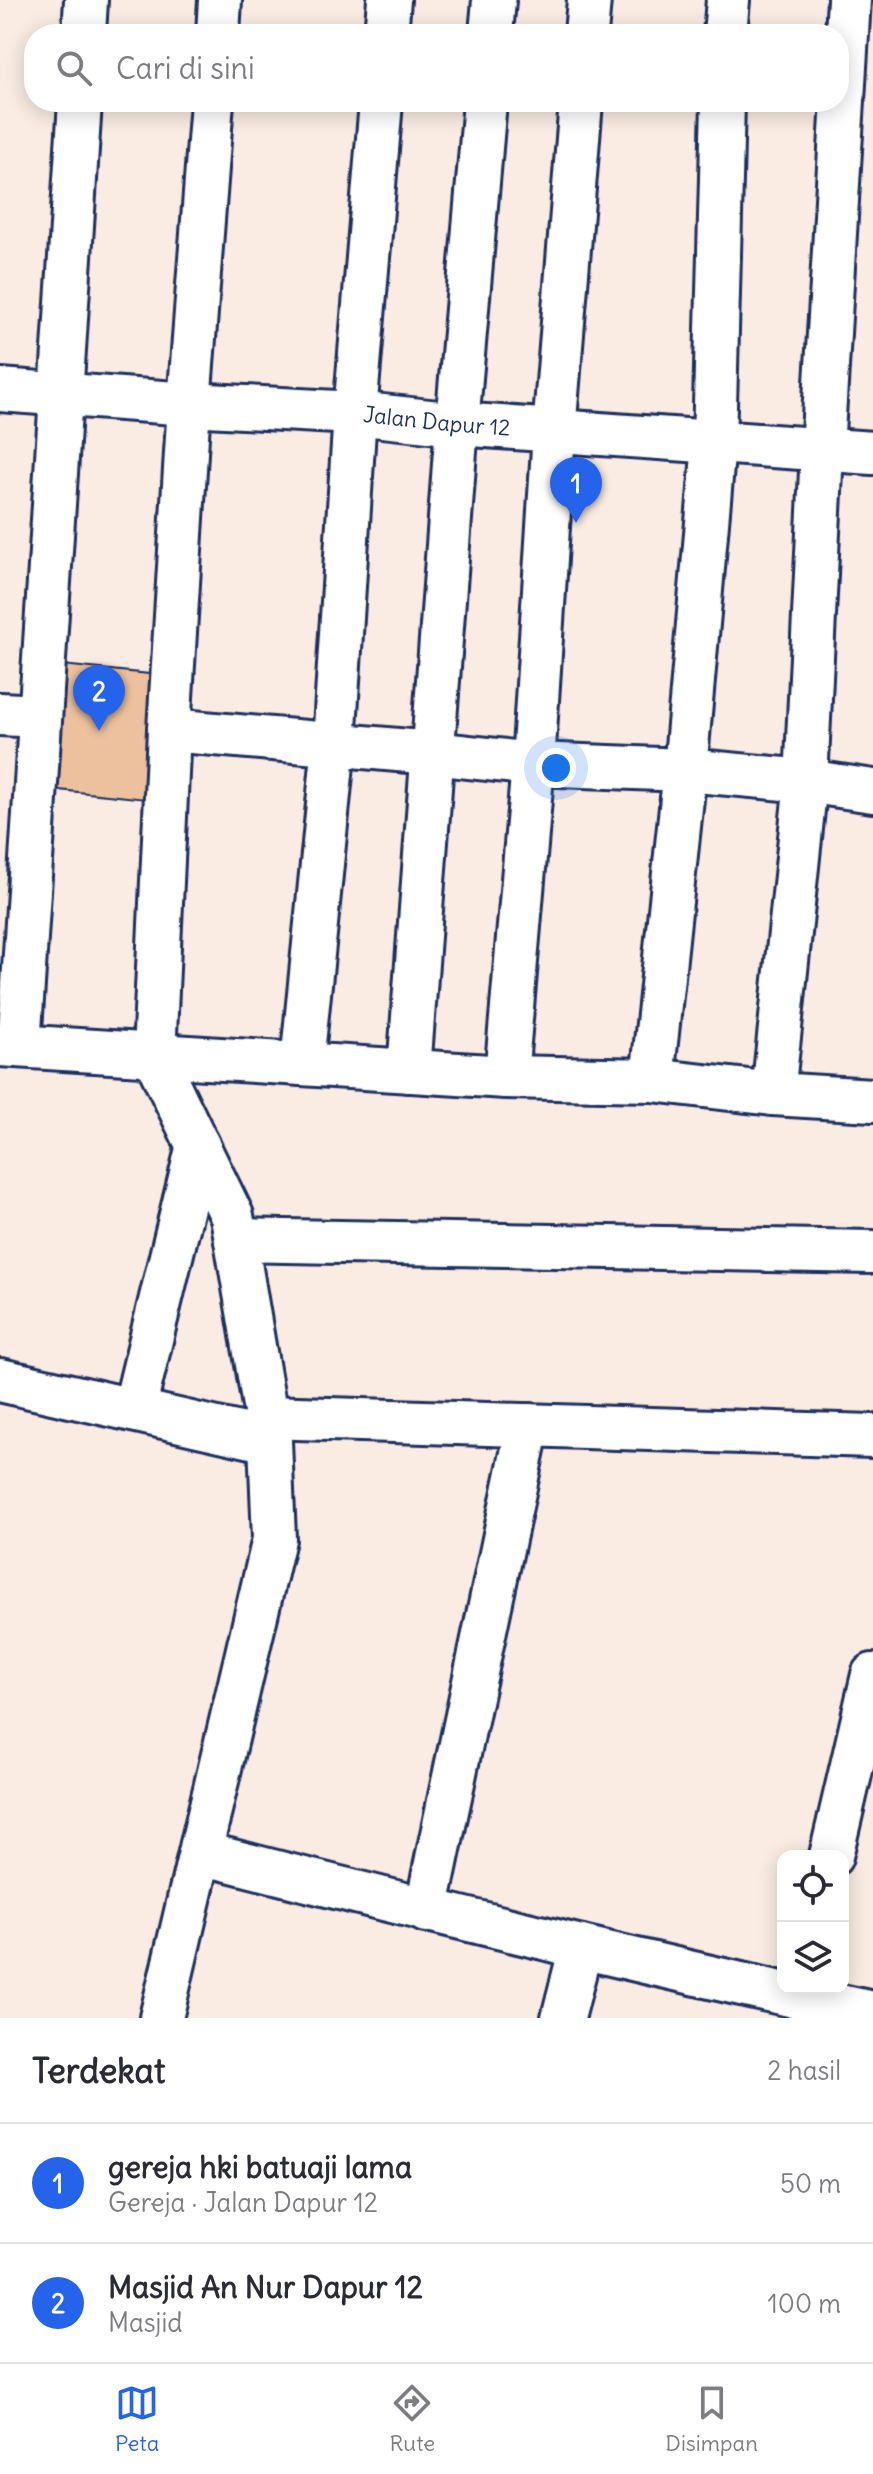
<!DOCTYPE html>
<html lang="id">
<head>
<meta charset="utf-8">
<style>
	body { margin:0; font-family:Delius,sans-serif; background:#f7f7f7; color:#2b2b33 }
	.controls { position:absolute; right:24px; bottom:24px; display:grid; overflow:hidden; border-radius:16px; box-shadow:0 4px 20px #0003 }
	.controls button { width:72px; height:72px; display:grid; place-items:center; padding:0; border:0; border-bottom:2px solid #e1e1e2; background:#fff; color:#2b2b33; font:40px sans-serif }
	.you { position:absolute; left:556px; top:768px; width:28px; height:28px; margin:-20px; border:6px solid #fff; border-radius:50%; background:#1a73e8; box-shadow:0 0 0 12px #1a73e833 }
	.badge { display:grid; place-items:center; width:52px; height:52px; border-radius:50%; background:#2563eb; color:#fff; font-size:26px; font-weight:700 }
	.pin { position:absolute; translate:-50% -66px; filter:drop-shadow(0 2px 4px #0008) }
	.pin::after { content:''; position:absolute; top:42px; width:28px; height:24px; background:inherit; clip-path:polygon(0 0,100% 0,50% 100%) }
	.list { margin:0; padding:0; list-style:none }
	h2 { display:flex; justify-content:space-between; align-items:center; height:104px; margin:0; padding:0 32px; font-size:34px }
	h2 small { font-size:26px; font-weight:400; color:#7c7c81 }
	.list li { display:grid; grid-template-columns:52px 1fr auto; gap:24px; align-items:center; box-sizing:border-box; height:120px; padding:0 32px; border-top:2px solid #e1e1e2 }
	.list b { display:block; font-size:30px; white-space:nowrap }
	.list p { margin:0; font-size:26px; white-space:nowrap; color:#7c7c81 }
	.list em { font-size:26px; font-style:normal; color:#7c7c81 }
	.icon { flex:none; width:44px; height:44px; fill:none; stroke:currentColor; stroke-width:2; stroke-linecap:round; stroke-linejoin:round }
	.map { position:relative; flex:none; width:873px; height:2018px; overflow:hidden }
	.search { position:absolute; background:#fff; box-shadow:0 4px 20px #0003; left:24px; right:24px; top:24px; height:88px; display:flex; align-items:center; gap:20px; box-sizing:border-box; padding:0 28px; border-radius:32px; color:#7c7c81; font-size:30px }
	.sheet { height:344px; background:#fff }
	nav { display:flex; justify-content:space-around; align-items:center; box-sizing:border-box; height:112px; border-top:2px solid #e1e1e2; background:#fff; font-size:22px; color:#7c7c81 }
	nav a { display:grid; justify-items:center; gap:4px }
	nav .on { color:#2563eb }
	.map>svg:first-child { display:block }
	.building { fill:#edc19d; stroke:#1b2f5e; stroke-width:2 }
	.lines { fill:none; stroke-linecap:round; stroke-linejoin:round }
	.minor-casing { stroke:#1b2f5e; stroke-width:48 }
	.minor { stroke:#fff; stroke-width:42 }
	.labels { text-anchor:middle; stroke-width:6; stroke-linejoin:round; paint-order:stroke }
	.street-label { font-size:22px; fill:#1b2f5e; stroke:#fff }
</style>
</head>
<body>
<div class="map">
<svg width="873" height="2018" viewBox="0 0 873 2018">
	<rect width="100%" height="100%" fill="#faece2"/>
	<filter id="ink" filterUnits="userSpaceOnUse"><feTurbulence type="fractalNoise" baseFrequency=".0125" numOctaves="2"/><feDisplacementMap in="SourceGraphic" scale="16" xChannelSelector="R" yChannelSelector="G"/><feConvolveMatrix kernelMatrix="1 2 1 2 8 2 1 2 1" color-interpolation-filters="sRGB"/></filter>
	<g filter="url(#ink)">
		<!-- building -->
		<path class="building" d="M52 664 159 675 146 799 39 788Z"/>
		<g class="lines">
			<!-- minor casing -->
			<g class="minor-casing">
				<g id="minor">
					<path d="M84 34 86 0"/>
					<path d="M218 34 220 0"/>
					<path d="M386 34 389 0"/>
					<path d="M491 34 494 0"/>
					<path d="M586 34 589 0"/>
					<path d="M725 34 728 0"/>
					<path id="s1" d="M0 390 189 404 355 413 457 424 873 453"/>
					<path d="M0 714 40 716"/>
					<path d="M169 730 432 753 533 764 685 770 806 781 873 791"/>
					<path d="M0 1045 506 1077 652 1080 773 1094 873 1100"/>
					<path d="M19 1046 80 102"/>
					<path d="M302 1064 334 744 355 413 381 102"/>
					<path d="M409 1071 457 424 485 102"/>
					<path d="M506 1077 533 764 554 432 581 102"/>
					<path d="M652 1080 685 770 714 444 723 102"/>
					<path d="M773 1094 806 781 822 450 849 0"/>
					<path d="M236 1240 873 1252"/>
					<path d="M0 1380 270 1441"/>
					<path d="M134 1410 198 1145"/>
					<path d="M266 1417 873 1436"/>
					<path d="M201 1853C424 1910 648 1965 873 2013"/>
					<path d="M831 1856 873 1675"/>
					<path d="M426 1911 528 1425"/>
					<path d="M161 2018 274 1539 270 1441 232 1216 154 1055 169 730 189 404 212 102"/>
					<path d="M563 2018 581 1947"/>
				</g>
			</g>
			<!-- minor -->
			<use href="#minor" class="minor"/>
		</g>
	</g>
	<g class="labels">
		<!-- street labels -->
		<g class="street-label">
			<text dy="8" stroke="none"><textPath href="#s1" startOffset="438">Jalan Dapur 12</textPath></text>
		</g>
	</g>
</svg>
<div class="controls">
<button><svg class="icon" aria-label="locate" viewBox="0 0 24 24"><circle cx="12" cy="12" r="6"/><path d="M12 2v4M12 18v4M2 12h4M18 12h4"/></svg></button>
<button><svg class="icon" aria-label="layers" viewBox="0 0 24 24"><path d="M12 4l9 5-9 5-9-5zM3 14l9 5 9-5"/></svg></button>
</div>
<div class="you"></div>
<div class="pin badge" style="left:576px;top:523px">1</div>
<div class="pin badge" style="left:99px;top:731px">2</div>
<div class="search"><svg class="icon" aria-label="search" viewBox="0 0 24 24"><circle cx="10" cy="10" r="6"/><path d="M15 15l6 6"/></svg>Cari di sini</div>
</div>
<section class="sheet">
<h2>Terdekat<small>2 hasil</small></h2>
<ul class="list">
<li><span class="badge">1</span><div><b>gereja hki batuaji lama</b><p>Gereja · Jalan Dapur 12</p></div><em>50 m</em></li>
<li><span class="badge">2</span><div><b>Masjid An Nur Dapur 12</b><p>Masjid</p></div><em>100 m</em></li>
</ul>
</section>
<nav>
<a class="on"><svg class="icon" aria-label="map" viewBox="0 0 24 24"><path d="M3 6l6-2 6 2 6-2v14l-6 2-6-2-6 2zM9 4v14M15 6v14"/></svg>Peta</a>
<a><svg class="icon" aria-label="directions" viewBox="0 0 24 24"><path d="M12 3l9 9-9 9-9-9zM9 14v-3h6M13 9l2 2-2 2"/></svg>Rute</a>
<a><svg class="icon" aria-label="saved" viewBox="0 0 24 24"><path d="M7 4h10v16l-5-4-5 4z"/></svg>Disimpan</a>
</nav>
</body>
</html>
